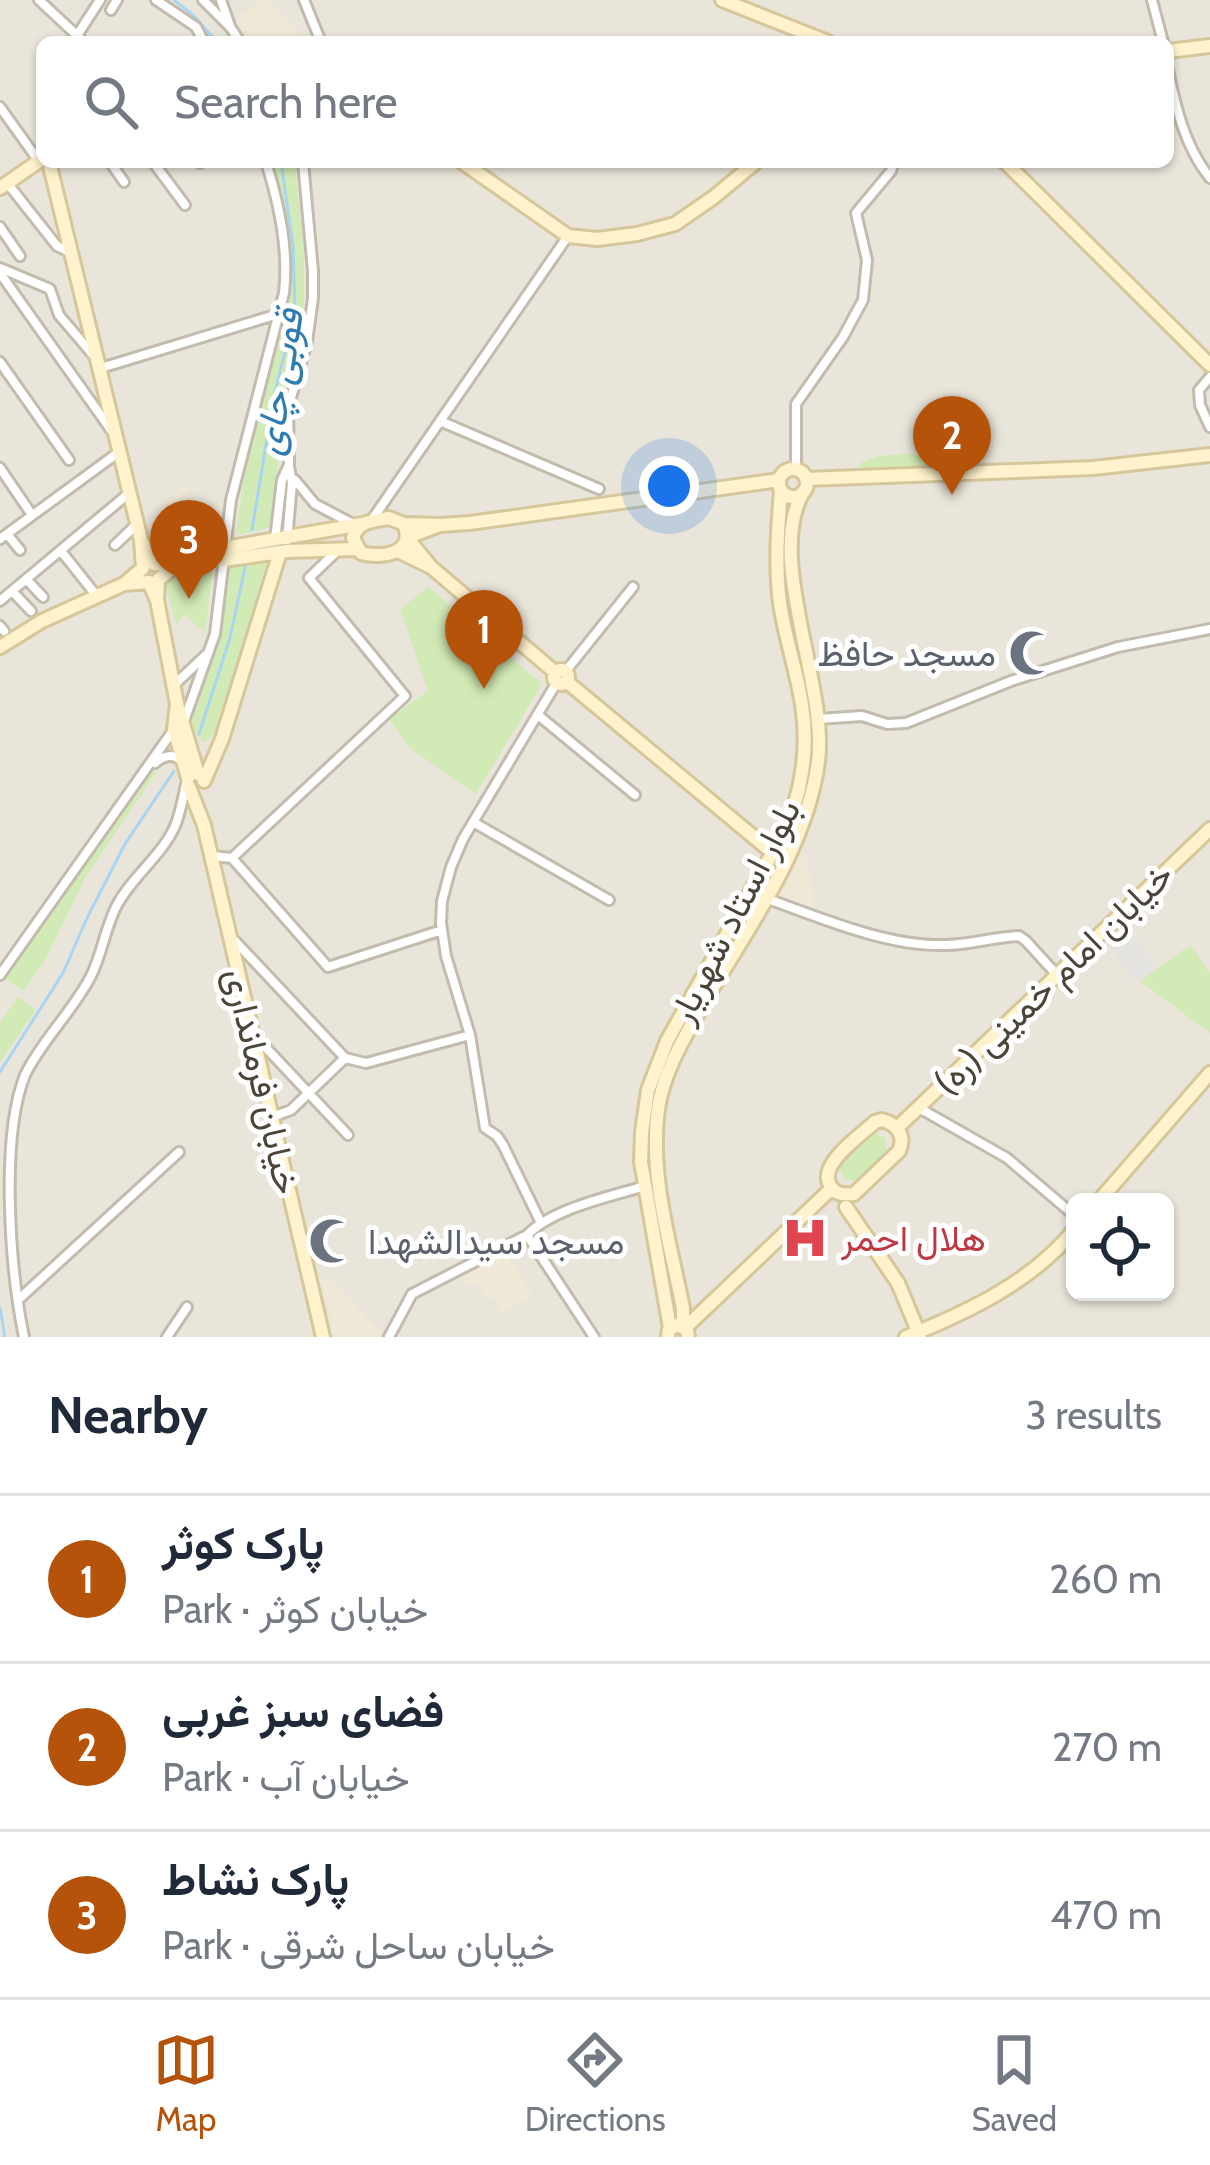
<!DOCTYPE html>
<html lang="en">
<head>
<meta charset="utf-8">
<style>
	body { margin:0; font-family:Cabin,Vazirmatn,sans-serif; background:#f6f6f7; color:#1f2937 }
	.controls { position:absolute; right:36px; bottom:36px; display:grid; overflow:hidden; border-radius:18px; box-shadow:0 3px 9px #0004 }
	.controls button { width:108px; height:108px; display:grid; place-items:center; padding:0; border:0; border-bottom:3px solid #e0e1e3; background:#fff; color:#1f2937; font:60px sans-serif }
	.you { position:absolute; left:669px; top:486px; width:42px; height:42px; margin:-30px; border:9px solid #fff; border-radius:50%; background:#1a73e8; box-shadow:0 0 0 18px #1a73e833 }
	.badge { display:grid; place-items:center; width:78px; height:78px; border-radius:50%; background:#b45309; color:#fff; font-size:39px; font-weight:700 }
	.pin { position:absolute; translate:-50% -99px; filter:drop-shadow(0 3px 6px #0008) }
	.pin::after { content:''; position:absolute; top:63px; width:42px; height:36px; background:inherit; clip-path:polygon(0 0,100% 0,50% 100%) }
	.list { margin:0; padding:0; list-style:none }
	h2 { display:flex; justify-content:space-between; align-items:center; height:156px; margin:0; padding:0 48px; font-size:51px }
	h2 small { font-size:39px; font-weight:400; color:#747a83 }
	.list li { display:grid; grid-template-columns:78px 1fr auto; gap:36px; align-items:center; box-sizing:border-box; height:168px; padding:0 48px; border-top:3px solid #e0e1e3 }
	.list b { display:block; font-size:45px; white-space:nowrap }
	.list p { margin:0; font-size:39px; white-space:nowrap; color:#747a83 }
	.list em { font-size:39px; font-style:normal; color:#747a83 }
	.icon { flex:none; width:66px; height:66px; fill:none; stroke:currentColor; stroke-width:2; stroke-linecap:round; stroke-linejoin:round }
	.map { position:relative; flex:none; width:1210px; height:1337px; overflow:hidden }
	.search { position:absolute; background:#fff; box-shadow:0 3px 9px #0004; left:36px; right:36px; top:36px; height:132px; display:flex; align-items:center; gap:30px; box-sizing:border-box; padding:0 42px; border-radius:18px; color:#747a83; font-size:45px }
	.sheet { height:660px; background:#fff }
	nav { display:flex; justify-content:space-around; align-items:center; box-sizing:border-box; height:168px; border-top:3px solid #e0e1e3; background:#fff; font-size:33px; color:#747a83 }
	nav a { display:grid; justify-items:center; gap:6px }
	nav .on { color:#b45309 }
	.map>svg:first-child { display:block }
	.residential { fill:#eae5da; fill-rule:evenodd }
	.education { fill:#efe8d6 }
	.green { fill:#d2eab5 }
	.parking { fill:#e5e3e0 }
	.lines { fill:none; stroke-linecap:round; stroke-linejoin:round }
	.stream { stroke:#a9d4f2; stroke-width:3 }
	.street-casing { stroke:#c2bbae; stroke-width:14 }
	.secondary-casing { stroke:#d6c79b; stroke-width:18 }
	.street { stroke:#fff; stroke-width:8 }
	.secondary { stroke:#fff3cd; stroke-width:12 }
	.labels { text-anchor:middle; stroke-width:10; stroke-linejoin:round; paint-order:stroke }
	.worship-label { font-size:36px; fill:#5b616d; stroke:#fff; text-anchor:end }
	.street-label { font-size:36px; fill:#4b4439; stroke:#fff }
	.health-label { font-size:36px; fill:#be3a42; stroke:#fff; text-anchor:start }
	.water-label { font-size:39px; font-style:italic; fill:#2e7ab2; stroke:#fff }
</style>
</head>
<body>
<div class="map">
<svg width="1210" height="1337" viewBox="0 0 1210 1337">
	<rect width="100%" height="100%" fill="#f6f3ec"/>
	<!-- residential -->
	<path class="residential" d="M0 0H1210V1337H0ZM42 42H1168V162H42ZM1075 1202H1165V1292H1075Z"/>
	<!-- education -->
	<path class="education" d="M259 0H266L303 36 295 42H251L237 19Z
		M973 402 1000 450H977L980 458 945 460 929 427Z
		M183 484 199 513 224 500 218 542 159 558 149 523Z
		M801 850 806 853 815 908 780 899 778 892Z
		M507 1253 532 1294 503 1313 493 1297 487 1298 477 1282 464 1285 463 1277Z
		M329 1277 382 1334 380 1337H334L322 1281Z"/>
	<!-- green -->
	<path class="green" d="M272 162H295L304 257V310L284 409 271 527 240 535 236 531 244 477 289 297 288 248 280 187Z
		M911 453 925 458 937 469 860 471V463L879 456Z
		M262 560 268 568 219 728 210 739 203 743 193 730 192 720 203 678 219 637 230 567 233 562Z
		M213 569 205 632 184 615 176 624 166 587 170 580Z
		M428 587 542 684 476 794 411 749 389 719 428 691 400 609Z
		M160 767 85 878 44 962 23 991 4 978 108 829 149 776Z
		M1190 945 1210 973V1033L1140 981Z
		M18 997 36 1010 0 1062V1023Z
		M876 1134 885 1138 886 1152 858 1179 854 1181 844 1178 839 1166 871 1136Z"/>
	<!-- parking -->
	<path class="parking" d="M1124 924 1157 969 1140 981 1125 972 1124 966 1116 958 1115 933Z"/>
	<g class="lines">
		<!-- stream -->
		<path class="stream" d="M174 0 194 16 217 42
			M252 530 274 396 295 311 293 246 281 162
			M199 734 230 638 246 563
			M0 1072 63 973 87 918 125 844 174 771
			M0 1308 5 1337"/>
		<!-- street casing -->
		<g class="street-casing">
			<path id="street" d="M39 0 84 42
				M156 0 196 27 204 42
				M203 0 231 28 240 42
				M221 0 230 26
				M304 0 321 42
				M1152 0 1163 42
				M111 10 117 0
				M76 37 100 0
				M1168 70C1176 108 1185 147 1210 178
				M0 107 38 160
				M110 162 124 182
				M153 162 185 205
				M200 162V163
				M8 184 57 246 70 252
				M0 227 20 256
				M0 268 50 289 59 315 94 356
				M0 273 111 430
				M0 362 69 460
				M101 368 278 314
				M1210 377 1199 390 1200 405 1210 427
				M440 421 599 489
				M0 468 32 515
				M796 470V404L843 337 863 300 867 260 856 213 891 171 894 162
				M295 480 315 504 353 524
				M371 521 568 236
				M7 534 20 550
				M0 539 119 452
				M275 540 282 480 288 467
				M287 540 292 483 289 466 288 408 307 342 313 298V271L303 162
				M115 545 136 525
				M61 551 96 595
				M26 579 43 597
				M12 591 31 611
				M0 601 128 494
				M0 626 4 631
				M565 672 633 587
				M174 685 207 654
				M538 715 635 795
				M818 719 862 716 887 724 906 723 1011 681 1118 647 1210 629
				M184 721 215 634 231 500 284 293C289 249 279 204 266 162
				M155 763C164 755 174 753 183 762
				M473 822 609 900
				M212 856 232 858 328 967 442 930
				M232 858 405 696 309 578 338 550
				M765 898C819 917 887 947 945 945 969 945 994 937 1019 936L1026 941 1057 975
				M235 941 345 1058
				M0 975 172 732
				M255 1036 348 1135
				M345 1058 366 1063 470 1035
				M919 1108 1007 1158 1075 1216
				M272 1117 291 1110 345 1058
				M541 1223 503 1145 497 1136 485 1128 470 1035 446 956 441 923 442 901 451 867 463 839 557 682
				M527 1235 594 1337
				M18 1300 179 1152
				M24 1337C10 1269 0 1138 25 1075 42 1040 73 1011 91 976 102 954 105 929 116 907 131 877 162 856 175 826 181 812 183 796 187 781
				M167 1337 187 1307
				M389 1337 412 1294 527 1235C554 1208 609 1197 645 1186"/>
		</g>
		<!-- secondary casing -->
		<g class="secondary-casing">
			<path id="secondary" d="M722 0 828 42
				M1168 51 1210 46
				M49 162 141 540
				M462 162 568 236 597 239 637 234 675 224 714 197 756 162
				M1005 162 1210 365
				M0 188 42 159
				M779 483a14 14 0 1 1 28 0a14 14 0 1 1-28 0Z
				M806 479 1093 468 1210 455
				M389 518 404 524C417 553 382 559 361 553L353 538C357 521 373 521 389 518Z
				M404 524 440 525 408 537
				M440 525 470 523 779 480
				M141 540 154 564 175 566 158 580 157 600 149 582 124 584 143 568Z
				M356 549 287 551 224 560 206 558 225 548 362 524
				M398 551 431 567 408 539
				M431 567 556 673
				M157 600 177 704
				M0 647 42 621 124 584
				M554 677a7 7 0 1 1 14 0a7 7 0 1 1-14 0Z
				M566 681 773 853
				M188 778 174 729 177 704 198 774
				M204 781 222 739 280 552
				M189 787 204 825 323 1337
				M882 1120C897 1124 906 1136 899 1151L854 1194C843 1195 834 1195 829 1183 820 1163 861 1135 875 1122Z
				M897 1128 1210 829
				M1098 1202 1210 1073
				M846 1207 898 1283 920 1336
				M683 1326V1308C670 1243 649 1175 658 1109 664 1069 686 1035 705 1001 749 926 806 850 818 762 828 684 765 559 803 492
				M670 1328 641 1162 642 1132 648 1090 667 1041 783 834C802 795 809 747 802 705 797 671 785 638 780 603 775 566 778 527 781 490
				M685 1328 832 1188
				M668 1337 669 1329 678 1325 687 1330 688 1337
				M906 1337C968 1312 1032 1282 1075 1229"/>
		</g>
		<!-- street -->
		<use href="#street" class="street"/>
		<!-- secondary -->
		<use href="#secondary" class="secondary"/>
	</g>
	<!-- icons -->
	<defs>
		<g id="mosque-bare" transform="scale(3.6)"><path d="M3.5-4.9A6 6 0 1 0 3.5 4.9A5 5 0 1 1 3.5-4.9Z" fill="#6b7280" stroke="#fff" stroke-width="2.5" paint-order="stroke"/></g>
		<g id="hospital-bare" transform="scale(3.6)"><path d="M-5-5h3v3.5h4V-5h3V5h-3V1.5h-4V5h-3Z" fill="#e0444e" stroke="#fff" stroke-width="2.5" paint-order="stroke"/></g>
	</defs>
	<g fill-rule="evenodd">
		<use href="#mosque-bare" x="1032" y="653"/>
		<use href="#hospital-bare" x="805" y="1238"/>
		<use href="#mosque-bare" x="332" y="1241"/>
	</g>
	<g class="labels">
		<!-- worship labels -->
		<g class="worship-label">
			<text x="996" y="666">مسجد حافظ</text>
			<text x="368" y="1254" text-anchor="start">مسجد سیدالشهدا</text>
		</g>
		<!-- street labels -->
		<g class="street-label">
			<text transform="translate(734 911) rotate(-63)" y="13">بلوار استاد شهریار</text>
			<text transform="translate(1053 978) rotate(-44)" y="13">خیابان امام خمینی (ره)</text>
			<text transform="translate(263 1081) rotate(77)" y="13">خیابان فرمانداری</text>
		</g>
		<!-- health labels -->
		<g class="health-label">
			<text x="841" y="1251">هلال احمر</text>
		</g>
		<!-- water labels -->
		<g class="water-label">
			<text transform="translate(278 382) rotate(-81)" y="14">قوبی چای</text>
		</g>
	</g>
</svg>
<div class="controls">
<button><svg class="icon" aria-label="locate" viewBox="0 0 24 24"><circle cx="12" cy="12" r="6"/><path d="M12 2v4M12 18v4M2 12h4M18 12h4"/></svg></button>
</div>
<div class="you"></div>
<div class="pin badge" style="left:484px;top:689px">1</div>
<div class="pin badge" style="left:952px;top:495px">2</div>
<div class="pin badge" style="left:189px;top:599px">3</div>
<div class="search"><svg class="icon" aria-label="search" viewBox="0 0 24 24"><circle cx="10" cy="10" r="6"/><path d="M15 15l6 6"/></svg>Search here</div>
</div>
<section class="sheet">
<h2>Nearby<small>3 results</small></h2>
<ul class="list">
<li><span class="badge">1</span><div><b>پارک کوثر</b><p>Park · خیابان کوثر</p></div><em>260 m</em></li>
<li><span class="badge">2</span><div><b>فضای سبز غربی</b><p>Park · خیابان آب</p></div><em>270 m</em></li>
<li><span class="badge">3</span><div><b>پارک نشاط</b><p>Park · خیابان ساحل شرقی</p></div><em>470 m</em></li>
</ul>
</section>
<nav>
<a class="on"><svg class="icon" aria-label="map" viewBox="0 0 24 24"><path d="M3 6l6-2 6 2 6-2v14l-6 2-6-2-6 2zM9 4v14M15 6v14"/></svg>Map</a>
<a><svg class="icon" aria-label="directions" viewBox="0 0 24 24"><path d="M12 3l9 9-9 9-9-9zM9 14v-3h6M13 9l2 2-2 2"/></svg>Directions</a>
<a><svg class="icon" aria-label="saved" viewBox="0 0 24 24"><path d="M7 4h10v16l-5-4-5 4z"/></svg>Saved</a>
</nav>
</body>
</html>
